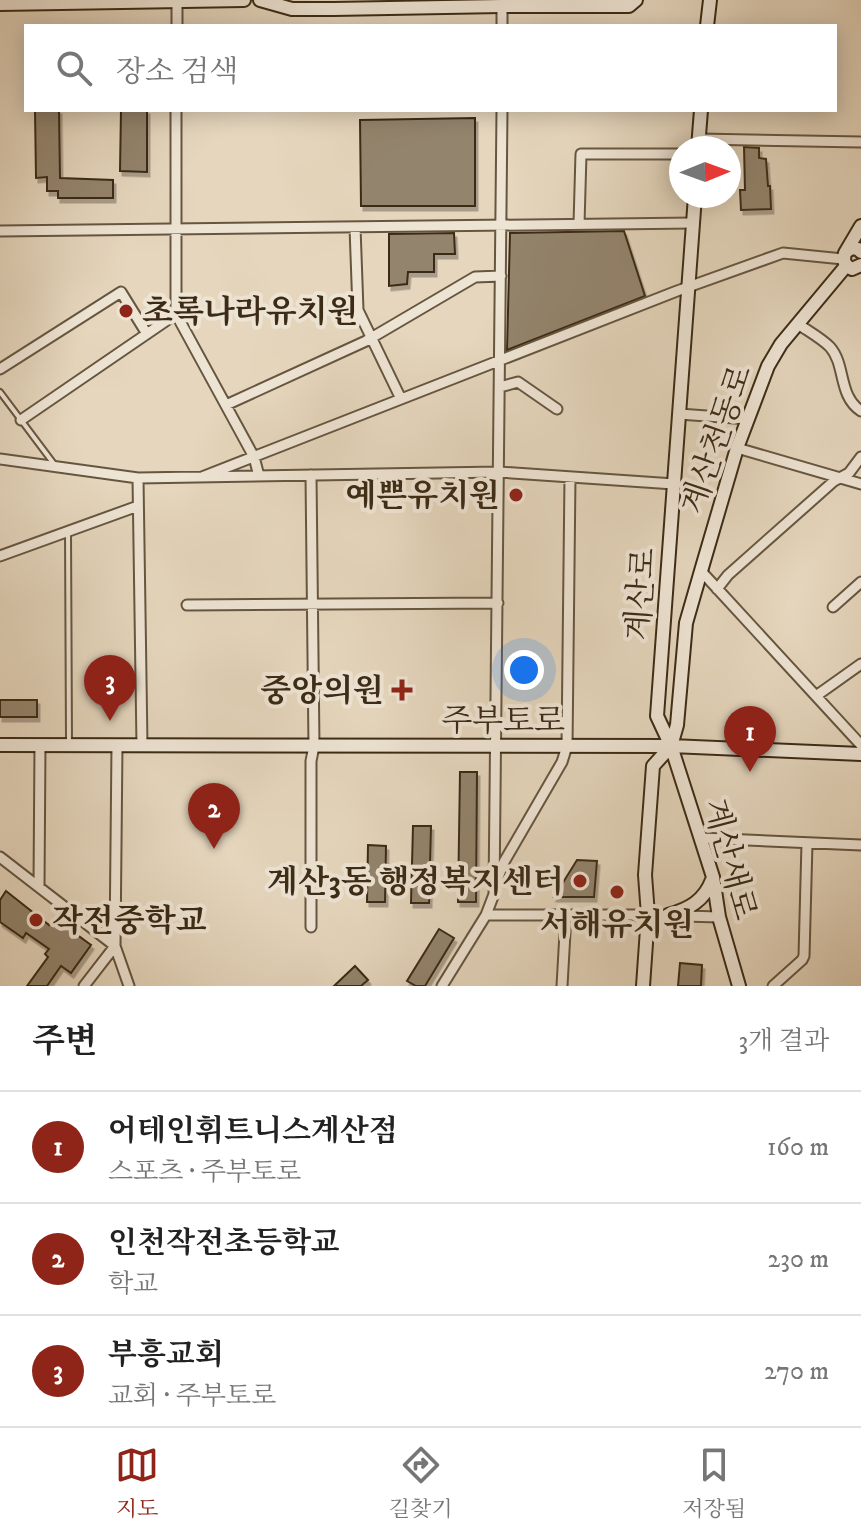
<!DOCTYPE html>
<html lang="ko">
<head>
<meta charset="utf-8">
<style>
	body { margin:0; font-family:"IM FELL DW Pica","Noto Serif KR",serif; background:#f6f6f6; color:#222 }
	.compass { position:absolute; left:669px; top:136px; width:72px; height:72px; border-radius:50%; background:#fff; box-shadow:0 4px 20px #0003; rotate:89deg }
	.you { position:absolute; left:524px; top:670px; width:28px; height:28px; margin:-20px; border:6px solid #fff; border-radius:50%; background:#1a73e8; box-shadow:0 0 0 12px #1a73e833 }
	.badge { display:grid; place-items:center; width:52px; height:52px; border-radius:50%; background:#8f2418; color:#fff; font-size:26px; font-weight:700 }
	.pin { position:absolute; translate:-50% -66px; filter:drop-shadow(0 2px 4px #0008) }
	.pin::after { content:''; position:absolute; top:42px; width:28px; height:24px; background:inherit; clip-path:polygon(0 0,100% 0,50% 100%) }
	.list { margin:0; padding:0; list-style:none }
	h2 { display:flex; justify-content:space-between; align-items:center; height:104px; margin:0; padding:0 32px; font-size:34px }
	h2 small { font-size:26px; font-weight:400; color:#767676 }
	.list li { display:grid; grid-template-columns:52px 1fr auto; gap:24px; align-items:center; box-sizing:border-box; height:112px; padding:0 32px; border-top:2px solid #e0e0e0 }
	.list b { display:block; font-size:30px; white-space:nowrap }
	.list p { margin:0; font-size:26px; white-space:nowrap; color:#767676 }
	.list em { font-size:26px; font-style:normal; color:#767676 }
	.icon { flex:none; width:44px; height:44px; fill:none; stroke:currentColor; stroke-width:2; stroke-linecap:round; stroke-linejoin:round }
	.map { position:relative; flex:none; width:861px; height:986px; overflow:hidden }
	.search { position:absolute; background:#fff; box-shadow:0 4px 20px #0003; left:24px; right:24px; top:24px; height:88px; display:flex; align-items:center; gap:20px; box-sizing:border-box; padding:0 28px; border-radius:0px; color:#767676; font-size:30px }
	.sheet { height:440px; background:#fff }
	nav { display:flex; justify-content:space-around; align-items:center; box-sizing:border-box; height:112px; border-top:2px solid #e0e0e0; background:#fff; font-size:22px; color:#767676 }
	nav a { display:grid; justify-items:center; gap:4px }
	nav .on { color:#8f2418 }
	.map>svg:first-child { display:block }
	.building { fill:#93846d; stroke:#3b2b16; stroke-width:2; filter:url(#shadow) }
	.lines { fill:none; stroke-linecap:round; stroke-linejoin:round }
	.lane-casing { stroke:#665640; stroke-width:8 }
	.street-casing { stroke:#665640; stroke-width:13 }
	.secondary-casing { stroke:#3b2b16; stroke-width:16 }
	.lane { stroke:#eee4d4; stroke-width:4 }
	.street { stroke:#eee4d4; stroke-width:9 }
	.secondary { stroke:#eee4d4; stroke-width:12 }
	.poi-dot { fill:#8f2418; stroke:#eee4d4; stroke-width:3 }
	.labels { text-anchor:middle; stroke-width:8; stroke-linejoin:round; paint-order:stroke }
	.poi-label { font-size:32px; font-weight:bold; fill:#3b2b16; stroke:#eee4d4; text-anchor:end }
	.street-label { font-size:32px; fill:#3b2b16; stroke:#eee4d4 }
</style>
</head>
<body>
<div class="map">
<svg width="861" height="986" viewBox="0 0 861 986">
	<defs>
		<filter id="shadow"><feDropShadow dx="2.5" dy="4.5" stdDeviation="0" flood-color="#0004"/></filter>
	</defs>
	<rect width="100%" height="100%" fill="#e5d6bd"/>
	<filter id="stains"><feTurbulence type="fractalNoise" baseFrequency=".0025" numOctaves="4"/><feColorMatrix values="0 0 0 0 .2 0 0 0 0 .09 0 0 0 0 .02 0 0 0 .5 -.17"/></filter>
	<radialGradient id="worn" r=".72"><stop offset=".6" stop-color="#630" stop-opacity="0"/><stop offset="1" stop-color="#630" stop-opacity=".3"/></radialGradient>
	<!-- building -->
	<path class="building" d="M35 110H59L60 178 113 180V198H58V191H47V177L36 178Z
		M121 110H147V172L120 171Z
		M475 118V206H361L360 120Z
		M744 147 759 148V158L766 159 768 186H770L771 209 741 210 740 190H745Z
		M624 231 645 296 507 350 510 233Z
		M454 233 455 254H434V272H408L407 284 389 286V234Z
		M0 700H37V717H0Z
		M460 772H477L476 902H458Z
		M413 826H431L429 903H411Z
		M368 845 386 846 385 902H367Z
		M577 860 597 861 594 897H554Z
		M6 891 49 925 54 918 91 945 71 973 61 966 47 986H27L48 957 45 954 49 949 26 933 23 938 0 922V900Z
		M439 929 454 938 425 986H416L407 981Z
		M680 963 702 965 701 986H678Z
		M355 966 368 980 361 986H334Z"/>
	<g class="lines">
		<!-- lane casing -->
		<g class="lane-casing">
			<path id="lane" d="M0 392 54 464
				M68 531 69 743"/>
		</g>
		<!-- street casing -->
		<g class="street-casing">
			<path id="street" d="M502 6V26
				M177 26V0
				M176 110V314L254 457 259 476
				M699 139 861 142
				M579 224 581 154H681
				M355 227 358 310 401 399
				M0 231 693 223
				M798 324C808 331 821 338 830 347 846 365 838 396 861 411
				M0 369 121 292 147 334
				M500 387 518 382 557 409
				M226 405 366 341 475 277 501 276
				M679 414 748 419
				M21 420 176 314
				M737 448 861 484
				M0 459 138 478 499 472 674 484
				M311 475 314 746 311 761V927
				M202 477 677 291 783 253 843 259
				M138 478 142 745
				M0 556 138 506
				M701 571 861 745
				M717 589 728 575 834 481 849 473 861 457
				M187 605 498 603
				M833 607 861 582
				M816 696 861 664
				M701 838 861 845
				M0 857 115 946 129 986
				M497 880 504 862 562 762 567 746 570 477
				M39 887 40 745
				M486 915H648L719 917
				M84 986 115 946 117 745
				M442 986 486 915 494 894 502 110
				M562 986 566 915
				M773 986 802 960 804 956 807 843"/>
		</g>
		<!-- secondary casing -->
		<g class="secondary-casing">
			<path id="secondary" d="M260 0 292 9H333L502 6H629L636 0
				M0 4 244 0
				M707 26 710 0
				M698 148 701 110
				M695 196 657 716 671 746 713 877 719 917 739 986
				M861 252 858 249 851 248 845 253C843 261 844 265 852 269L861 265
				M845 253 861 226
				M0 745 671 746 861 754
				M668 915C689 909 704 901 712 880
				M643 986 648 915 645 875 653 766 671 746 677 725 686 623 701 571 737 448 768 366 781 344 846 266"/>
		</g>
		<!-- lane -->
		<use href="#lane" class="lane"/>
		<!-- street -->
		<use href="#street" class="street"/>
		<!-- secondary -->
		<use href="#secondary" class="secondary"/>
	</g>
	<!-- markers -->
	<g class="poi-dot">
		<circle cx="126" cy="311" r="8"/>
		<circle cx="516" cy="495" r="8"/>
		<path d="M398 678h8v8h8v8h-8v8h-8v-8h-8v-8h8z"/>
		<circle cx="580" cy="881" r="8"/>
		<circle cx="617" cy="892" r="8"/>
		<circle cx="36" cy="920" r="8"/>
	</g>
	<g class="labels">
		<!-- poi labels -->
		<g class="poi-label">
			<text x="142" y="322" text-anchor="start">초록나라유치원</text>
			<text x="500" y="506">예쁜유치원</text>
			<text x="384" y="701">중앙의원</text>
			<text x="564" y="892">계산3동 행정복지센터</text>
			<text x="52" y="931" text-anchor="start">작전중학교</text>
			<text x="617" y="935" text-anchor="middle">서해유치원</text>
		</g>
		<!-- street labels -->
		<g class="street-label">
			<text transform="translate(716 439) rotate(-71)" y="11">계산천동로</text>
			<text transform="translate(640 594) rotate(-86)" y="11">계산로</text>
			<text x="503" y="731">주부토로</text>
			<text transform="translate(731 859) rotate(75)" y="11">계산새로</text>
		</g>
	</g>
	<rect width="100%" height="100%" filter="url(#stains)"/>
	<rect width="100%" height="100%" fill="url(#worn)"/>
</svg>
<svg class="compass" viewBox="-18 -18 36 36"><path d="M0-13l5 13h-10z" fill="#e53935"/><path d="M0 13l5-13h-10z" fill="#767676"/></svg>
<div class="you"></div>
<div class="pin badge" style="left:750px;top:772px">1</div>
<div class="pin badge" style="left:214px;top:849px">2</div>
<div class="pin badge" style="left:110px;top:721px">3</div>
<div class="search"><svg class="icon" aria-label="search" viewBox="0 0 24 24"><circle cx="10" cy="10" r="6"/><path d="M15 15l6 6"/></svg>장소 검색</div>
</div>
<section class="sheet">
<h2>주변<small>3개 결과</small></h2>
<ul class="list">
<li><span class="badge">1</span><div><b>어테인휘트니스계산점</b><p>스포츠 · 주부토로</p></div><em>160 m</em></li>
<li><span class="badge">2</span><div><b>인천작전초등학교</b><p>학교</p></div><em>230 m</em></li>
<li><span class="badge">3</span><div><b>부흥교회</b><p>교회 · 주부토로</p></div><em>270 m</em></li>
</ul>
</section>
<nav>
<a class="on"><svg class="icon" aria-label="map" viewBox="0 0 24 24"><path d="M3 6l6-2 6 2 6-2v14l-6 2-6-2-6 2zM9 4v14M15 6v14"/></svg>지도</a>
<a><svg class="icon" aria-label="directions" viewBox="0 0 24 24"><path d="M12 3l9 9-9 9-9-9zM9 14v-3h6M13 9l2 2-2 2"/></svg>길찾기</a>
<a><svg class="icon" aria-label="saved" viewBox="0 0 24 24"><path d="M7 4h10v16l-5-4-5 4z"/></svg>저장됨</a>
</nav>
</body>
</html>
